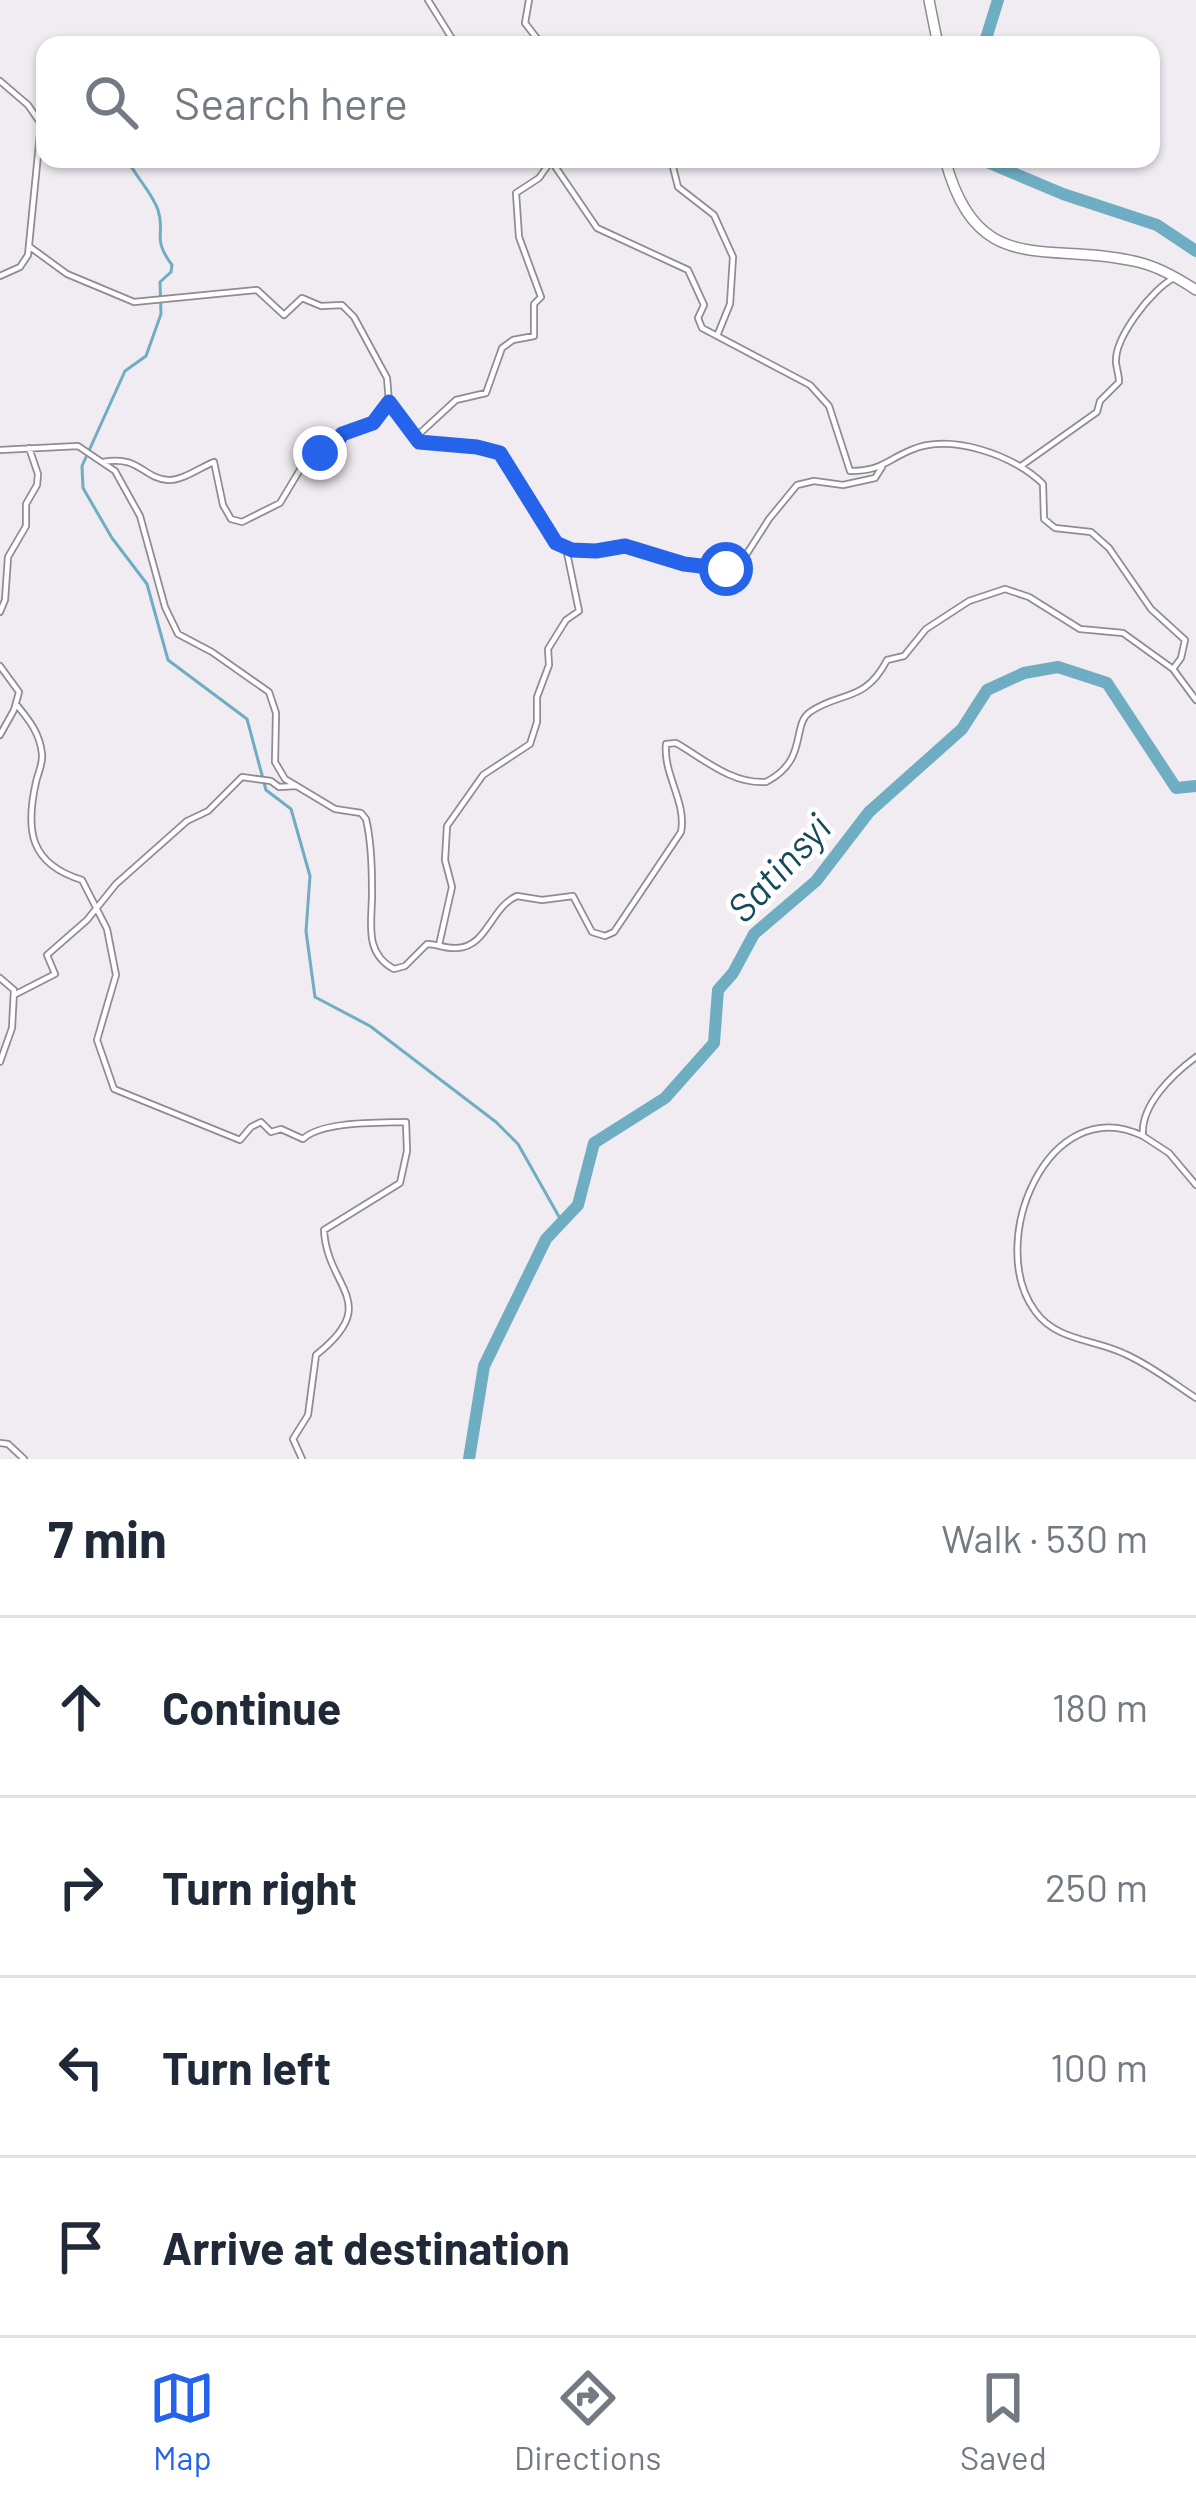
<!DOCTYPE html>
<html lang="en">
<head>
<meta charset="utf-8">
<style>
	body { margin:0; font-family:Barlow,sans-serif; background:#f2f2f3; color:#1f2937 }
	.stop { position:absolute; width:36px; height:36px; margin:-27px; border:9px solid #2563eb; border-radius:50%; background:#fff }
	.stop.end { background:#2563eb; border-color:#fff; box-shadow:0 3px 12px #0008 }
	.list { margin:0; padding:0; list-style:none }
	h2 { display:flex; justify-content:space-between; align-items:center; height:156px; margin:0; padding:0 48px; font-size:51px }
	h2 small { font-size:39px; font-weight:400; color:#747a83 }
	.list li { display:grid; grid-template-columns:78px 1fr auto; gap:36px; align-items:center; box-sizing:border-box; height:180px; padding:0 48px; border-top:3px solid #e0e1e3 }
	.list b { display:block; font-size:45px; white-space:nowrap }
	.list em { font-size:39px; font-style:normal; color:#747a83 }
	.icon { flex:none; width:66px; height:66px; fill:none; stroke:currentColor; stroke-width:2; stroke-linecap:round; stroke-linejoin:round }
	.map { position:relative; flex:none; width:1196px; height:1459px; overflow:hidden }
	.search { position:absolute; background:#fff; box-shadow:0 3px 9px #0004; left:36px; right:36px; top:36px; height:132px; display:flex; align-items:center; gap:30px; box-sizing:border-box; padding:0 42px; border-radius:24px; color:#747a83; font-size:45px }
	.sheet { height:876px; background:#fff }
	nav { display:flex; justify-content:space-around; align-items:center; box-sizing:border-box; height:168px; border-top:3px solid #e0e1e3; background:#fff; font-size:33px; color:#747a83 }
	nav a { display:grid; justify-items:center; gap:6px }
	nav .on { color:#2563eb }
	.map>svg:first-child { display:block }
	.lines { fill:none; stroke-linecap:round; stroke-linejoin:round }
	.stream { stroke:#6fadc3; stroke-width:3 }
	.river { stroke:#6fadc3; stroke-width:12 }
	.minor-casing { stroke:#8f8c91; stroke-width:8 }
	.primary-casing { stroke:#8f8c91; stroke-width:12 }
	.minor { stroke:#fff; stroke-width:4.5 }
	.primary { stroke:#fff; stroke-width:9 }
	.route { stroke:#2563eb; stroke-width:15 }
	.labels { text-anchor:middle; stroke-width:9; stroke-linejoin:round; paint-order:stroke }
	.water-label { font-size:39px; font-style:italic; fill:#154a5b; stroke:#fff }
</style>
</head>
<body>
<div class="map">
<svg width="1196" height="1459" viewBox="0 0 1196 1459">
	<rect width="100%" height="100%" fill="#f0ecf2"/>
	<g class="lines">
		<!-- stream -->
		<path class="stream" d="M127 159C135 176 152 192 158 210 166 234 151 237 172 265L171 272 160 282 161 314 146 356 125 371 82 466 83 488 112 538 147 584 168 660 247 719 266 790 291 809 310 876 306 931 315 997 370 1026 496 1122 518 1144 562 1222"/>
		<!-- river -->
		<path class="river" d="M984 45 998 0
			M980 159 1063 194 1157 225 1196 251
			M469 1459 484 1366 546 1239 578 1205 594 1143 665 1098 714 1043 718 990 733 973 754 934 816 881 869 812 962 729 987 690 1024 673 1058 667 1107 683 1176 788 1196 786"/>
		<!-- minor casing -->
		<g class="minor-casing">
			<path id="minor" d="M428 0 456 45
				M529 0 525 23 542 45
				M0 81 28 105 41 124 28 255 20 267 0 276
				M550 159 597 228 688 270 704 305 698 318 702 328 810 385 829 406 850 471C881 471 885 461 911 450 951 433 1014 455 1043 484L1044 519 1055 528 1091 532 1109 548 1151 609 1185 640 1181 658 1173 669
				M671 159 678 187 714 215 733 257 730 304 717 336
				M30 247 67 274 134 302 257 290 284 315 302 298 321 306 342 305 354 317 387 378 389 402 419 442 477 447 500 453C516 475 539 527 555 542 575 562 605 544 628 547 665 552 701 574 739 566L769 519 797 485 814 481 843 485 875 478 882 467
				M417 436 456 400 486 393 502 348 513 340 534 336V304L541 297 519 237 516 193 539 178 551 161
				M0 450 78 446 115 471 140 516 165 607 178 634 212 652 269 692 276 713 275 762 285 779 335 809 361 813 366 819C371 840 372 866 372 889 373 919 362 952 394 969L405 966 427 944C437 944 446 949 457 948 487 947 491 907 517 896L542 900 573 896 592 932 605 936 614 932 681 832C687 802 663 775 666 744L676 743C704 759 731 784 766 782 809 760 791 725 810 712 840 691 865 703 887 660L904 656 926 629 969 601 1005 589 1029 597 1080 629 1123 633 1173 669 1196 700
				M103 462C140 455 142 478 168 480 182 481 201 467 214 462L223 505 231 519 242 522 280 503 310 453H331L342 434 373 423 389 402
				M1021 466 1097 412 1100 401 1119 382C1119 376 1117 370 1116 363 1114 338 1152 289 1174 278
				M0 612 5 600 8 557 26 526V504L37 485 38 474 29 448
				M0 666 19 692 14 710 0 735
				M16 704C29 720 40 733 42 754 43 764 38 773 36 782 25 831 30 864 82 880L107 929 116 975 97 1040 114 1089 240 1140 251 1127 261 1122 271 1132 281 1129 303 1139C322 1121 379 1123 406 1122L407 1151 400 1183 324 1230C327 1289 383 1302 316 1355L308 1415 293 1439 302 1459
				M439 945 452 887 445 860 447 826 483 775 530 744 537 722V697L549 665 548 649 566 620 579 611 566 548
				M0 978 14 990 12 1028 0 1062
				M16 994 55 974 47 955 87 920 116 884 187 821 208 811 242 777 271 781 279 787 296 786
				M1196 1057C1173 1074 1140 1105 1143 1136L1169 1153 1196 1185
				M1143 1136C1048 1090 985 1243 1035 1311 1056 1341 1094 1339 1125 1354 1150 1365 1173 1383 1196 1398
				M0 1443 8 1444 24 1459"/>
		</g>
		<!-- primary casing -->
		<g class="primary-casing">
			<path id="primary" d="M929 0 938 45
				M945 159C977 281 1047 240 1138 262 1159 267 1178 278 1196 290"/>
		</g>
		<!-- minor -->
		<use href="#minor" class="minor"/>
		<!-- primary -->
		<use href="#primary" class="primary"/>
	</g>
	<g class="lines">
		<!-- route -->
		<path class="route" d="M320 453H331L342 434 373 423 389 402 419 442 477 447 500 453 556 543 572 550 596 551 625 546 684 564 726 569"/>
	</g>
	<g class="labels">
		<!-- water labels -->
		<g class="water-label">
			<text transform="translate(779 868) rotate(-47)" y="14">Satinsyi</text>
		</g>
	</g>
</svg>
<div class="stop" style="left:726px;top:569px"></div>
<div class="stop end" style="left:320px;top:453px"></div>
<div class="search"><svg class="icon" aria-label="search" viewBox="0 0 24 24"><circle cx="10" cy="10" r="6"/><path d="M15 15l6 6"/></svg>Search here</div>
</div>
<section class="sheet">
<h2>7 min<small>Walk · 530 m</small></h2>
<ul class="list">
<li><svg class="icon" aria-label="ahead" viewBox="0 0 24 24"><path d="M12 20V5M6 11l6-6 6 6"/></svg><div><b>Continue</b></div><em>180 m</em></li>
<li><svg class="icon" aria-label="right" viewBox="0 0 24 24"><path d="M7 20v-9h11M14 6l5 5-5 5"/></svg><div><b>Turn right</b></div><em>250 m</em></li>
<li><svg class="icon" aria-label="left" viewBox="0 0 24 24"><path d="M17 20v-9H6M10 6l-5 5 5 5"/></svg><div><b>Turn left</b></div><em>100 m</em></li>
<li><svg class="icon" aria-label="arrive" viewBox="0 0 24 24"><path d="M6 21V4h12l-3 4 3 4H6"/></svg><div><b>Arrive at destination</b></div></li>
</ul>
</section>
<nav>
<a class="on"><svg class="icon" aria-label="map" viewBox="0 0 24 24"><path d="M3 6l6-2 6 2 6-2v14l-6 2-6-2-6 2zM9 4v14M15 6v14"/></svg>Map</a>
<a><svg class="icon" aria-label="directions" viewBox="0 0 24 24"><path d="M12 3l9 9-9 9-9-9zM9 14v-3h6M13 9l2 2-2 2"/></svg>Directions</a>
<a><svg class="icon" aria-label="saved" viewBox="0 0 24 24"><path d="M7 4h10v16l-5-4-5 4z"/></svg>Saved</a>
</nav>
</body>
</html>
